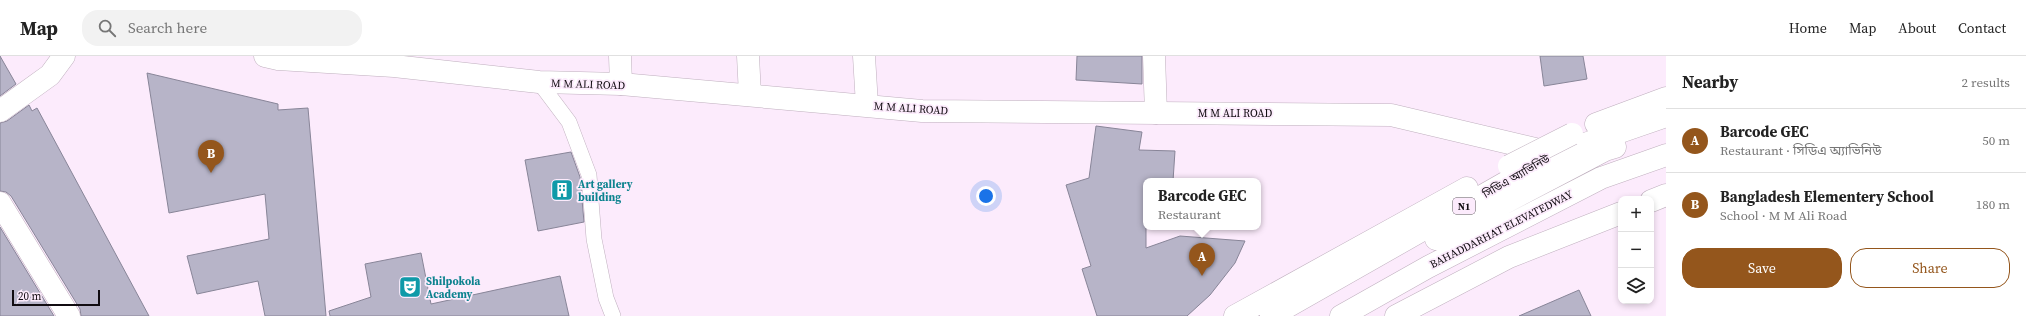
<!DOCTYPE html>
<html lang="en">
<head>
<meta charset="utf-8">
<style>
	body { margin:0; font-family:"Source Serif 4","Noto Sans Bengali",serif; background:#f2f2f2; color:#222 }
	.controls { position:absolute; right:12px; bottom:12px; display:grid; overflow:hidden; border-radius:8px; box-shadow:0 2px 6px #0003 }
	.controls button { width:36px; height:36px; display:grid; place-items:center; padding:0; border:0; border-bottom:1px solid #e0e0e0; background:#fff; color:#222; font:20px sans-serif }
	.scale { position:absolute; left:12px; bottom:10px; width:88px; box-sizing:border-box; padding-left:4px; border:2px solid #110c11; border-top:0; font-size:11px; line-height:14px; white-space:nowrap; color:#110c11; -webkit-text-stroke:3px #fcebfc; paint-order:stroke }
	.you { position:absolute; left:986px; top:140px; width:14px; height:14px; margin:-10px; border:3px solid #fff; border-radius:50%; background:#1a73e8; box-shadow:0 0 0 6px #1a73e833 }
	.badge { display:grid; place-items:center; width:26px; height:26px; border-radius:50%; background:#94561c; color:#fff; font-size:13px; font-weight:700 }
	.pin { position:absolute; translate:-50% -33px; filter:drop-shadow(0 1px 2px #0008) }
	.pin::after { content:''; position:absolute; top:21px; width:14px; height:12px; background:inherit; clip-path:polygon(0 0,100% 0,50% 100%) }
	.popup { position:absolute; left:1143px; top:122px; width:118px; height:52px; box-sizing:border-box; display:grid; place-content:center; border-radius:8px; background:#fff; filter:drop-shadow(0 1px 3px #0005); font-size:13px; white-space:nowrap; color:#767676 }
	.popup b { font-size:15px; color:#222 }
	.popup::after { content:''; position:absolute; left:50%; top:100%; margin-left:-8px; border:8px solid transparent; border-top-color:#fff }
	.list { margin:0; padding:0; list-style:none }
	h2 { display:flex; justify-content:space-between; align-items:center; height:52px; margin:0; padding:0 16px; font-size:17px }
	h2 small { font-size:13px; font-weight:400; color:#767676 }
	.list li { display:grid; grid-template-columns:26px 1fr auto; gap:12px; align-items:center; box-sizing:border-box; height:64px; padding:0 16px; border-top:1px solid #e0e0e0 }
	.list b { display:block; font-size:15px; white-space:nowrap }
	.list p { margin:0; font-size:13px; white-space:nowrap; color:#767676 }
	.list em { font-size:13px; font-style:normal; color:#767676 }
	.actions { display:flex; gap:8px; padding:12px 16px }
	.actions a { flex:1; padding:9px 0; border:1px solid #94561c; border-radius:16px; text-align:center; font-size:14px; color:#94561c }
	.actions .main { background:#94561c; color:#fff }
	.icon { flex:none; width:22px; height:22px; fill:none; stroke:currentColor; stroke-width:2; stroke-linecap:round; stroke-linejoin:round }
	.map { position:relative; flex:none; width:1666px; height:260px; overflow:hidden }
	header { display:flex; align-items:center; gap:24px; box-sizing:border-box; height:56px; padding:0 20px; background:#fff; border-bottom:1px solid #e0e0e0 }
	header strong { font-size:19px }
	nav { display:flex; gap:22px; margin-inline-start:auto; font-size:14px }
	.search { width:280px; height:36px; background:#f2f2f2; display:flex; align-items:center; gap:10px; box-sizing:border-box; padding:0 14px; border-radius:16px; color:#767676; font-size:15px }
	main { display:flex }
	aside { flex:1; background:#fff }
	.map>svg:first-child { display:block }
	.building { fill:#b7b4c8; stroke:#888598 }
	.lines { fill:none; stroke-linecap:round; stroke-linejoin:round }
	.service-casing { stroke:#bfafbe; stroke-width:16 }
	.minor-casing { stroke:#bfafbe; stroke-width:23 }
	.tertiary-casing { stroke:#bfafbe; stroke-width:23 }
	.trunk-casing { stroke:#bfafbe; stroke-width:23 }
	.service { stroke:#fff; stroke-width:15 }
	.minor { stroke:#fff; stroke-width:22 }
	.tertiary { stroke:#fff; stroke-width:22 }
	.trunk { stroke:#fff; stroke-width:22 }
	.trunk-bridge-casing { stroke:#bfafbe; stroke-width:23; stroke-linecap:butt }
	.trunk-bridge { stroke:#fff; stroke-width:22 }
	.labels { text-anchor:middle; stroke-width:3.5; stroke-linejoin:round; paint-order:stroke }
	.shield { fill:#fcebfc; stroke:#584f58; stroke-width:1 }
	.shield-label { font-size:10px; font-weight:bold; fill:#110c11 }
	.street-label { font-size:11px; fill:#110c11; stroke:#fcebfc }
	.culture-label { font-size:11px; font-weight:bold; fill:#0d838f; stroke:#fcebfc; text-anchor:start }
</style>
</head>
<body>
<header>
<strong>Map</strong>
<div class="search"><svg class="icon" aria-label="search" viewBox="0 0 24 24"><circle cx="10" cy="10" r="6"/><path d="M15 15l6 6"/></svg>Search here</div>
<nav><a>Home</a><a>Map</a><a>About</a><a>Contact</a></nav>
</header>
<main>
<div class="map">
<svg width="1666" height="260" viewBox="0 0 1666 260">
	<rect width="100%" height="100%" fill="#fcebfc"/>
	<!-- building -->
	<path class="building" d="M0 0 16 28 0 40Z
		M1077 0H1142V28L1076 24Z
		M1540 0H1583L1587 23 1544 30Z
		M147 17 278 48V54L308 52 326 260H265L258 225 197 238 187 200 269 183 265 138 169 157Z
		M29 49 32 55 37 52 149 260H81L80 253 11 140 6 136 0 135V67L7 65Z
		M1096 70 1142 76 1139 94 1175 95 1173 125H1146V192L1180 180 1245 185 1235 207 1210 239 1187 260H1097L1082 213 1091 210 1066 129 1089 122Z
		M571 96 580 121 584 166 538 175 525 104Z
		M0 171 54 260H0Z
		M421 197 431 248 560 220 569 260H330L329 255 371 241 365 208Z
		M1579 234 1591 260H1519Z"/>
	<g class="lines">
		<!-- service casing -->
		<g class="service-casing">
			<path id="service" d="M539 26 569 66 589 119 594 183 606 242 613 260"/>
		</g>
		<!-- minor casing -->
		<g class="minor-casing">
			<path id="minor" d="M620 0 621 28
				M748 0 750 39
				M864 0 867 49
				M1154 0 1156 57
				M0 55 50 19 64 0
				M0 147 69 260"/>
		</g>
		<!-- tertiary casing -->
		<g class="tertiary-casing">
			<path id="tertiary" d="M265 0 278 3 394 10 539 26 621 28 922 55 1391 59 1552 97"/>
		</g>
		<!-- trunk casing -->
		<g class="trunk-casing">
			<path id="trunk" d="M1596 68 1666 42
				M1651 145 1666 139
				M1436 183 1605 94 1615 91
				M1235 260 1467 132
				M1271 260 1556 98 1666 60
				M1341 260 1428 211 1601 122 1666 99
				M1396 260 1509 201 1621 157"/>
		</g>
		<!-- service -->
		<use href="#service" class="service"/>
		<!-- minor -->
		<use href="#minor" class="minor"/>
		<!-- tertiary -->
		<use href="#tertiary" class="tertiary"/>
		<!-- trunk -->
		<use href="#trunk" class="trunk"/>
		<!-- trunk-bridge casing -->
		<g class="trunk-bridge-casing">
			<path id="trunk-bridge" d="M1509 110 1572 78"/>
		</g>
		<!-- trunk-bridge -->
		<use href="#trunk-bridge" class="trunk-bridge"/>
	</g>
	<!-- icons -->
	<defs>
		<g id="building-square" transform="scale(1.15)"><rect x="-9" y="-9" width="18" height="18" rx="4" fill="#0f9aa8" stroke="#fcebfc"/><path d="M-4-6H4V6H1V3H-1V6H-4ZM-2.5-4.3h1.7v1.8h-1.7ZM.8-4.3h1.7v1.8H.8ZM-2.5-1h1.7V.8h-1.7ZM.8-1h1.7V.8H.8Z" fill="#fff"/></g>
		<g id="theatre-square" transform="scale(1.15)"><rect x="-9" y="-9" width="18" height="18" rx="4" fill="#0f9aa8" stroke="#fcebfc"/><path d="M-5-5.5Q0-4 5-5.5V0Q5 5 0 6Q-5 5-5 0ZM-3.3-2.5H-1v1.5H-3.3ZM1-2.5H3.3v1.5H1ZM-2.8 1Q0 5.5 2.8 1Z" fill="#fff"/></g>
	</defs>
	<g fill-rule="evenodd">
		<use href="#building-square" x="562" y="134"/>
		<use href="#theatre-square" x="410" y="231"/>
	</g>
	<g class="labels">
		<!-- shield labels -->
		<rect class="shield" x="1453" y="142" width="22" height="16" rx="3"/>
		<g class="shield-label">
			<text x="1464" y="154">N1</text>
		</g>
		<!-- street labels -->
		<g class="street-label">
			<text transform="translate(588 28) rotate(2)" y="4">M M ALI ROAD</text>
			<text transform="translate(911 52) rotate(4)" y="4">M M ALI ROAD</text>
			<text x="1235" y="61">M M ALI ROAD</text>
			<text transform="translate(1516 120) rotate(-30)" y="4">সিডিএ অ্যাভিনিউ</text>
			<text transform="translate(1501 173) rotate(-27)" y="4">BAHADDARHAT ELEVATEDWAY</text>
		</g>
		<!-- culture labels -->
		<g class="culture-label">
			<text x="578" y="132">Art gallery<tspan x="578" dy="13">building</tspan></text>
			<text x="426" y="229">Shilpokola<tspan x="426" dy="13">Academy</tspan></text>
		</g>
	</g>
</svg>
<div class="controls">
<button>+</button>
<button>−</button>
<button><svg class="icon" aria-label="layers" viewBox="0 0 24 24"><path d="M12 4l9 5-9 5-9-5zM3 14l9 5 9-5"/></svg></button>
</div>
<div class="scale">20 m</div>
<div class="you"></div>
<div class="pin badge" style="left:1202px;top:220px">A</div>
<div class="popup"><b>Barcode GEC</b>Restaurant</div>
<div class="pin badge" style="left:211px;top:117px">B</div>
</div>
<aside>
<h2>Nearby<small>2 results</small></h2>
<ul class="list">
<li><span class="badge">A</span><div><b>Barcode GEC</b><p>Restaurant · সিডিএ অ্যাভিনিউ</p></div><em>50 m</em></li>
<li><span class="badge">B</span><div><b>Bangladesh Elementery School</b><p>School · M M Ali Road</p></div><em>180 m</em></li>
</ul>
<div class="actions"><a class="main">Save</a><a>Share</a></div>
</aside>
</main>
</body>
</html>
